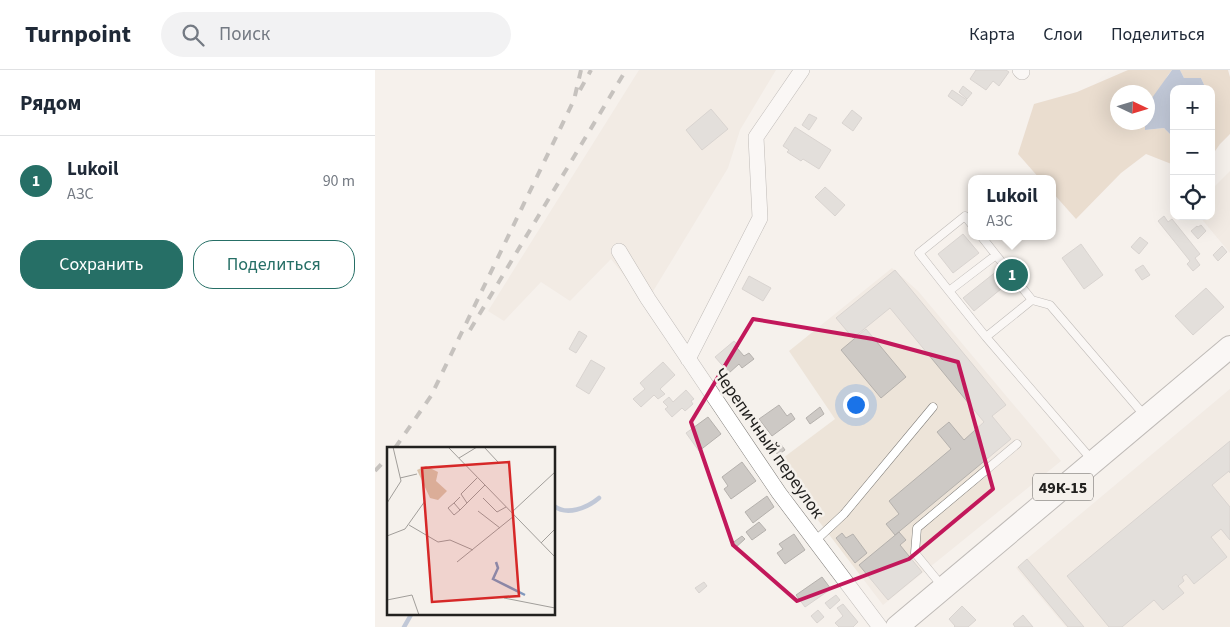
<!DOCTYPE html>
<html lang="ru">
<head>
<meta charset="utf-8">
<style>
	body { margin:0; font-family:"Source Sans 3",sans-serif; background:#f2f2f3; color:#1f2937 }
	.controls { position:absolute; right:15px; top:15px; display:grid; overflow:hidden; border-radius:10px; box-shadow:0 5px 20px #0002 }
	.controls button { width:45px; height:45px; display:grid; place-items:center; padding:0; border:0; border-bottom:1px solid #e0e1e3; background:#fff; color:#1f2937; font:25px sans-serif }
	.compass { position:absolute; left:735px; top:15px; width:45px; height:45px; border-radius:50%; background:#fff; box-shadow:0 5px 20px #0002; rotate:94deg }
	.you { position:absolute; left:480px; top:334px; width:18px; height:18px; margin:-12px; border:4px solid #fff; border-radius:50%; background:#1a73e8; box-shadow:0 0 0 8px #1a73e833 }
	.badge { display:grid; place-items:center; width:32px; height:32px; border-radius:50%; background:#266f66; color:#fff; font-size:16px; font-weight:700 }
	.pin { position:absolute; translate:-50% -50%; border:2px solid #fff; box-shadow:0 1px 5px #0006 }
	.popup { position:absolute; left:593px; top:105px; width:88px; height:65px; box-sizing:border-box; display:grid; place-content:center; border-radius:10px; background:#fff; filter:drop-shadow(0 1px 4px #0005); font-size:16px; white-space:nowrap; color:#747a83 }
	.popup b { font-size:19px; color:#1f2937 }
	.popup::after { content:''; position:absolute; left:50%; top:100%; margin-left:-10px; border:10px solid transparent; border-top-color:#fff }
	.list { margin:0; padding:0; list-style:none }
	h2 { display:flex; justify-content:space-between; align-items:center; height:65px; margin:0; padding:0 20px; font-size:21px }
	h2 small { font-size:16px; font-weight:400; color:#747a83 }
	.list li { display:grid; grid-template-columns:32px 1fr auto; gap:15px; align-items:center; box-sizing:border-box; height:90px; padding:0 20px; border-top:1px solid #e0e1e3 }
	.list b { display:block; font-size:19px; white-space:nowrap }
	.list p { margin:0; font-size:16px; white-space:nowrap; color:#747a83 }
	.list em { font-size:16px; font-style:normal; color:#747a83 }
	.actions { display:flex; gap:10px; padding:15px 20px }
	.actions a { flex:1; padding:11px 0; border:1px solid #266f66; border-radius:20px; text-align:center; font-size:18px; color:#266f66 }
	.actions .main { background:#266f66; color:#fff }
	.icon { flex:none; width:28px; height:28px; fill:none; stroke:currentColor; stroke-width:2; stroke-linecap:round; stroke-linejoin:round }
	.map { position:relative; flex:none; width:855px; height:557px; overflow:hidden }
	header { display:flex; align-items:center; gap:30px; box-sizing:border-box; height:70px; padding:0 25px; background:#fff; border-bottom:1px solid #e0e1e3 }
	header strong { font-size:24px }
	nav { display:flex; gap:28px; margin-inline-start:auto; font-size:18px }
	.search { width:350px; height:45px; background:#f2f2f3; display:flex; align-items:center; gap:12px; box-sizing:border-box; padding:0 18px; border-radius:28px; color:#747a83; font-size:19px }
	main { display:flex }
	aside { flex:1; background:#fff }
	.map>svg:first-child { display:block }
	.built { fill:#ede4d9 }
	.green { fill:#dcc5ac }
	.water { fill:#8198bd }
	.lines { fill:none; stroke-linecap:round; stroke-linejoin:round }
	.stream { stroke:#8198bd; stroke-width:4.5 }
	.building { fill:#cdc9c5; stroke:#b5b1ad }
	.lane-casing { stroke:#7e7b77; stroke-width:9 }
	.street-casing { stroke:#7e7b77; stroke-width:16 }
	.primary-casing { stroke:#7e7b77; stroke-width:24 }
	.lane { stroke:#fff; stroke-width:8 }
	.street { stroke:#fff; stroke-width:15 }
	.primary { stroke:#fff; stroke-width:22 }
	.rail { stroke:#8c8a86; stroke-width:4; stroke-dasharray:9 9; stroke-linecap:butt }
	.marked { fill:none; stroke:#c2185b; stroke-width:4; stroke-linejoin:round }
	.labels { text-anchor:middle; stroke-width:5; stroke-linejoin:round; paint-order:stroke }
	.shield { fill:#f5f1ec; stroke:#615f5c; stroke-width:1 }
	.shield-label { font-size:16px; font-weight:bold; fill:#22211f }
	.street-label { font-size:18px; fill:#22211f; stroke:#f5f1ec }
	.inset-river { fill:none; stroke:#8198bd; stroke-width:2.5 }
	.inset-road { fill:none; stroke:#a19e9a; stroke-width:1 }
	.view { fill:#d62828; fill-opacity:0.15; stroke:#d62828; stroke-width:2.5 }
	.inset-edge { fill:none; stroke:#22211f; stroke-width:2.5 }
</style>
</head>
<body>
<header>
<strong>Turnpoint</strong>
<div class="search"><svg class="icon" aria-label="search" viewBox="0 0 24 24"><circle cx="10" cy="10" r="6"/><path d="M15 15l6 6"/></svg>Поиск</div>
<nav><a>Карта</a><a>Слои</a><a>Поделиться</a></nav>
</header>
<main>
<aside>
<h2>Рядом<small></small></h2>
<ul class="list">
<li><span class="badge">1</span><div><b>Lukoil</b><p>АЗС</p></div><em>90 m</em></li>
</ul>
<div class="actions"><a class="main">Сохранить</a><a>Поделиться</a></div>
</aside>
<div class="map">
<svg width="855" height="557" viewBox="0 0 855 557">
	<rect width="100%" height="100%" fill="#f5f1ec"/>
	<!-- built -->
	<path class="built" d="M264 0H401L365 60 353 98 277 223 267 228 236 189 195 231 166 212 129 251 113 241Z
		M855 101V183L824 146H836V120Z
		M517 198 543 221 686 391 508 535 400 394 460 349 414 281Z
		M855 319V557H691L641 498Z"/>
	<!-- green -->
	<path class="green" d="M753 0H797L793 5 773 43 772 22H742V52L770 53V60L789 58 799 68V95L771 84 746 103 701 149 677 122V109H665L643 84 659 34 702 22Z
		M805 0H853L855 7V64L845 74 836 87V19H831L826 8H809Z"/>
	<!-- water -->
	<path class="water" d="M797 0H805L809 8H826L831 19H799V68L789 58 770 60V53L772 52 773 43 776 38 774 32Z"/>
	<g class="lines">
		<!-- stream -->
		<path class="stream" d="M179 436C192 446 212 438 224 428
			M29 557 37 543"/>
	</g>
	<!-- building -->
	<path class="building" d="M601 0H631L634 2 624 16 618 11 611 20 595 9Z
		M588 16 597 23 592 29 584 22Z
		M577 20 592 30 587 36 573 26Z
		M336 39 353 59 327 80 311 60Z
		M477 40 487 48 478 61 467 53Z
		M434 44 442 48 434 60 427 55Z
		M420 57 456 80 444 99 428 89 426 91 412 82 414 80 408 76Z
		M450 117 470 135 460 146 440 127Z
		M789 146 793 152 797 149 825 184 820 188 825 195 818 201 812 194 815 191 783 151Z
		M826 155 831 161 823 169 816 161 822 156 823 157Z
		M588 164 604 183 578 203 563 184Z
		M765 167 773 173 764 184 756 177Z
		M706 174 728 205 709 219 687 188Z
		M847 176 852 182 843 191 838 185Z
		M768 195 775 205 767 210 760 200Z
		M627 197 637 210 599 241 588 228Z
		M520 200 631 335 617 346 636 369 520 465 511 454 524 444 514 431 576 379 562 362 574 352 589 370 609 352 515 238 478 268 461 248Z
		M374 206 396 218 388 231 367 219Z
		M831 218 849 237 818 265 800 246Z
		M491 259 531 307 506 328 466 280Z
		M204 261 212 266 201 283 194 279Z
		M359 271 364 276 362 278 369 286 374 283 379 289 367 298 364 294 354 303 340 287Z
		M216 290 230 298 214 324 201 316Z
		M288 292 300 305 285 319 290 324 283 329 279 325 266 337 258 329 270 319 265 313Z
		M311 320 319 329 316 331 318 334 310 341 307 338 297 347 290 339 293 337 288 332 294 327 298 332Z
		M404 335 412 346 416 343 420 349 397 366 384 349Z
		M445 337 449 344 435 354 431 348Z
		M333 347 346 364 324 381 311 363Z
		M855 371V403L854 401 837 415 855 437V470L846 459 836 467 852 487 819 514 811 504 807 507 809 511 803 516 809 523 788 540 779 530 747 557H734L692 506Z
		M405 373 410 380 403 385 398 378Z
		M367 392 381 411 356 429 349 419 353 416 347 407Z
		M392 426 399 437 378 453 370 442Z
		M384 452 391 460 377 470 371 462Z
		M524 462 531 470 525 475 547 502 513 530 484 495Z
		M467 463 471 468 478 464 492 483 480 493 461 468Z
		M419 464 430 480 410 494 402 483 408 479 404 474Z
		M367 466 370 469 360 478 356 474Z
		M652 489 709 557H693L643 497Z
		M447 507 456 519 430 537 421 525Z
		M329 512 332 516 324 523 320 518Z
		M461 525 465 530 455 539 450 533Z
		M468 534 483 552 478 557H464L460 553 468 546 462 538Z
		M587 536 601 550 593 557H579L580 556 574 549Z
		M443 540 449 547 442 553 436 546Z
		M648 545 658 557H640L638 554Z"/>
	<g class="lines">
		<!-- lane casing -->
		<g class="lane-casing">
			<path id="lane" d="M606 166 621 185
				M574 221 544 183 590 146 597 155
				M611 267 574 221 621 185 657 230
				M717 390 611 267 657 230 675 235 770 346
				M440 471 469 444 558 337
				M567 516 540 483 542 458 642 374"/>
		</g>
		<!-- street casing -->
		<g class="street-casing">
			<path id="street" d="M645 0 647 2
				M244 181 273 229 404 423 505 557
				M313 289 385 148 381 67 427 0"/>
		</g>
		<!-- primary casing -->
		<g class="primary-casing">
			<path id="primary" d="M522 557 855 277"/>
		</g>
		<!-- lane -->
		<use href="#lane" class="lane"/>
		<!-- street -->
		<use href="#street" class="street"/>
		<!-- primary -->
		<use href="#primary" class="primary"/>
		<!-- rail -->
		<path class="rail" d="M205 20 216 0
			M95 260 251 0
			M20 378 56 326 199 30 206 0
			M0 401 14 386"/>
	</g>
	<!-- marked area -->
	<path d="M0 0H855V557H0ZM378 249 498 269 583 292 618 419 534 489 422 531 358 475 316 352Z" fill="#f5f1ec" fill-opacity=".55" fill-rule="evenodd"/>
	<path class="marked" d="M378 249 498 269 583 292 618 419 534 489 422 531 358 475 316 352Z"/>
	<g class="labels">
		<!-- shield labels -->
		<rect class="shield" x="658" y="403.5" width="60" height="27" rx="4"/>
		<g class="shield-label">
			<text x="688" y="423">49К-15</text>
		</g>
		<!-- street labels -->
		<g class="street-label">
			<text transform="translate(394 373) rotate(55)" y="6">Черепичный переулок</text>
		</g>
	</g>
	<!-- overview -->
	<g transform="translate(12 377)">
		<rect width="168" height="168" fill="#f5f1ec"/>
		<path d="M39 19 51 25 49 34 60 44 51 53 43 51 30 23Z" fill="#dcc5ac"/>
		<path class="inset-river" d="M109 115 111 121 106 132 138 148"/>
		<path class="inset-road" d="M61 0 168 110M97 0 111 15M72 11 90 0M13 31 30 27M90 31 74 47 80 56 98 38M73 50 67 56 73 63 80 56M96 51 110 65 119 60M0 56 14 34 6 0M67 56 61 61 67 68 73 63M91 64 113 81M125 65 168 25M22 78 51 95 63 93 86 103M0 89 18 82 38 54M154 96 168 82M70 115 127 69M117 151 168 161M0 153 25 148 32 168"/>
		<path class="view" d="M122 15 132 149 45 155 35 21Z"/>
		<rect width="168" height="168" class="inset-edge"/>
	</g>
</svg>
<div class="controls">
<button>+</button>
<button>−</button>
<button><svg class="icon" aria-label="locate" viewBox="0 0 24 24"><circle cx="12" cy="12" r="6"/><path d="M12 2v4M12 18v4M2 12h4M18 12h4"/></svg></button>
</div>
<svg class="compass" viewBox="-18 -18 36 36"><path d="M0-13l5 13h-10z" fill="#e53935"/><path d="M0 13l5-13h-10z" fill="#747a83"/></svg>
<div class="you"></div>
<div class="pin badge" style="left:637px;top:205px">1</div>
<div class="popup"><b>Lukoil</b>АЗС</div>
</div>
</main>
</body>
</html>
